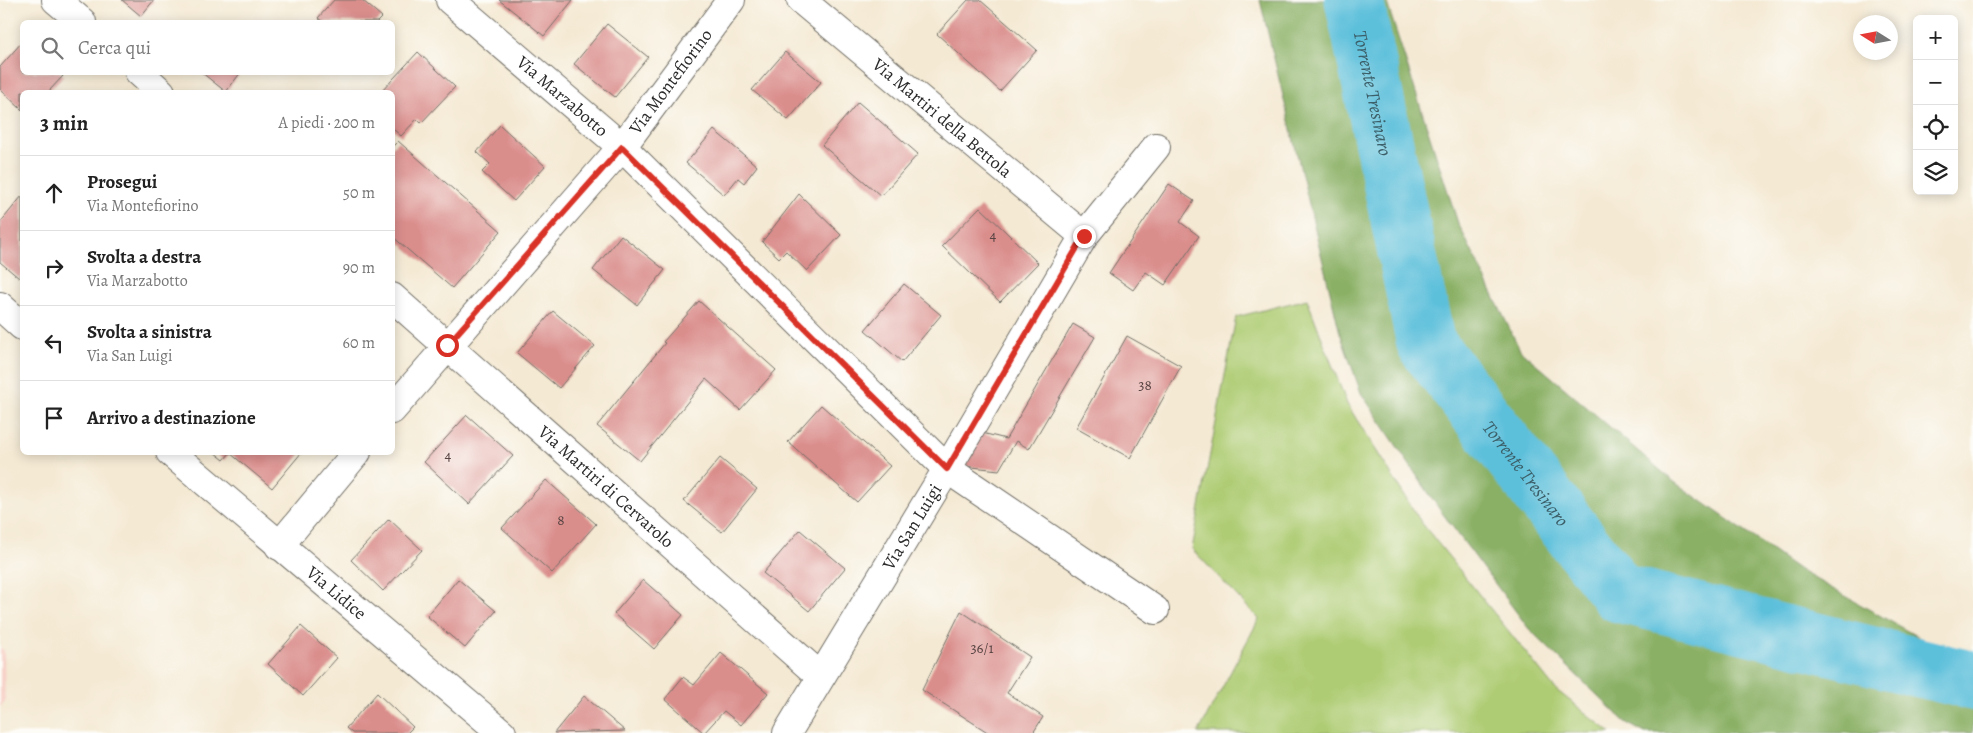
<!DOCTYPE html>
<html lang="it">
<head>
<meta charset="utf-8">
<style>
	body { margin:0; font-family:Alegreya,serif; background:#f6f6f6; color:#222 }
	.controls { position:absolute; right:15px; top:15px; display:grid; overflow:hidden; border-radius:8px; box-shadow:0 2px 12px #0003 }
	.controls button { width:45px; height:45px; display:grid; place-items:center; padding:0; border:0; border-bottom:1px solid #e0e0e0; background:#fff; color:#222; font:25px sans-serif }
	.compass { position:absolute; left:1853px; top:15px; width:45px; height:45px; border-radius:50%; background:#fff; box-shadow:0 2px 12px #0003; rotate:281deg }
	.stop { position:absolute; width:15px; height:15px; margin:-11px; border:4px solid #d93025; border-radius:50%; background:#fff }
	.stop.end { background:#d93025; border-color:#fff; box-shadow:0 1px 5px #0008 }
	.list { margin:0; padding:0; list-style:none }
	h2 { display:flex; justify-content:space-between; align-items:center; height:65px; margin:0; padding:0 20px; font-size:21px }
	h2 small { font-size:16px; font-weight:400; color:#767676 }
	.list li { display:grid; grid-template-columns:32px 1fr auto; gap:15px; align-items:center; box-sizing:border-box; height:75px; padding:0 20px; border-top:1px solid #e0e0e0 }
	.list b { display:block; font-size:19px; white-space:nowrap }
	.list p { margin:0; font-size:16px; white-space:nowrap; color:#767676 }
	.list em { font-size:16px; font-style:normal; color:#767676 }
	.icon { flex:none; width:28px; height:28px; fill:none; stroke:currentColor; stroke-width:2; stroke-linecap:round; stroke-linejoin:round }
	.map { position:relative; flex:none; width:1973px; height:733px; overflow:hidden }
	.search { position:absolute; background:#fff; box-shadow:0 2px 12px #0003; left:20px; top:20px; width:375px; height:55px; display:flex; align-items:center; gap:12px; box-sizing:border-box; padding:0 18px; border-radius:8px; color:#767676; font-size:19px }
	.panel { position:absolute; background:#fff; box-shadow:0 2px 12px #0003; left:20px; top:90px; width:375px; height:365px; border-radius:8px }
	.map>svg:first-child { display:block }
	.built { fill:#f7d1c8 }
	.green { fill:#aecc73; stroke:#6c7c4f }
	.forest { fill:#8ab065; stroke:#5a6e48 }
	.lines { fill:none; stroke-linecap:round; stroke-linejoin:round }
	.river { stroke:#5dc0db; stroke-width:59 }
	.building { fill:#da8e8c }
	.minor-casing { stroke:#716e66; stroke-width:30 }
	.minor { stroke:#fff; stroke-width:28 }
	.route { stroke:#d93025; stroke-width:6 }
	.labels { text-anchor:middle; stroke-width:4; stroke-linejoin:round; paint-order:stroke }
	.number-label { font-size:15px; fill:#574443 }
	.street-label { font-size:18px; fill:#2b2b2b; stroke:#fdfcf7 }
	.water-label { font-size:19px; font-style:italic; fill:#3c5f69; stroke:#fdfcf7 }
</style>
</head>
<body>
<div class="map">
<svg width="1973" height="733" viewBox="0 0 1973 733">
	<rect width="100%" height="100%" fill="#fdfcf7"/>
	<filter id="ink" filterUnits="userSpaceOnUse"><feTurbulence type="fractalNoise" baseFrequency=".02" numOctaves="2"/><feDisplacementMap in="SourceGraphic" scale="10" xChannelSelector="R" yChannelSelector="G"/><feConvolveMatrix kernelMatrix="1 2 1 2 8 2 1 2 1" color-interpolation-filters="sRGB"/></filter>
	<filter id="wash" filterUnits="userSpaceOnUse"><feTurbulence type="fractalNoise" baseFrequency=".0096" numOctaves="4" result="noise"/><feDisplacementMap in="SourceGraphic" scale="20" xChannelSelector="R" yChannelSelector="G"/><feGaussianBlur stdDeviation="1.12" result="paint"/><feColorMatrix in="noise" values="0 0 0 0 0 0 0 0 0 0 0 0 0 0 0 0 0 1.4 0 .05"/><feComposite in="paint" operator="in"/></filter>
	<g filter="url(#wash)">
		<rect width="100%" height="100%" fill="#f4e9d3"/>
		<!-- built -->
		<path class="built" d="M0 648 4 650 5 701 0 707Z"/>
		<!-- green -->
		<path class="green" d="M1307 299 1347 404 1421 522 1555 689 1611 733H1198L1259 619 1192 549 1236 317Z"/>
		<!-- forest -->
		<path class="forest" d="M1260 0H1386L1458 223 1520 350 1673 481 1801 571 1973 668V733H1645L1625 722 1529 629 1440 510 1361 393 1340 333Z"/>
		<g class="lines">
			<!-- river -->
			<path class="river" id="s1" d="M1354 0 1426 344 1619 593 1973 681"/>
		</g>
		<g id="blocks">
			<!-- building -->
			<path class="building" d="M122 0H154L141 16Z
				M334 0H362L382 17 377 22H323L318 18Z
				M499 0H573L544 36Z
				M968 0H980L1037 50 1000 91 937 34Z
				M607 24 648 57 615 97 574 64Z
				M22 42V72H60L63 76 48 92H22V110L0 89V67Z
				M418 52 455 87 421 123 417 119 401 136 392 128V92H381Z
				M785 52 821 82 788 120 752 90Z
				M201 72H241L226 92Z
				M858 102 918 154 881 196 822 145Z
				M500 125 545 166 514 201 482 172 490 164 477 152Z
				M714 130 757 166 744 183 738 178 724 195 686 163Z
				M398 141 501 231 452 288 392 236V147Z
				M1169 184 1194 201 1180 222 1199 236 1165 285 1146 272 1133 290 1109 273Z
				M799 194 841 235 807 271 786 251 779 258 762 242Z
				M22 196V273L19 278 0 262V223Z
				M980 207 1038 263 1000 302 942 246Z
				M621 235 665 270 637 305 593 270Z
				M904 284 941 315 902 362 865 330Z
				M699 301 776 370 740 410 706 379 640 461 597 426 665 343 663 342Z
				M553 311 595 346 559 388 517 353Z
				M1073 324 1095 337 1029 449 1016 441 999 470 963 466 982 433 1006 439Z
				M1127 336 1181 366 1130 458 1076 428Z
				M821 405 890 466 857 502 788 442Z
				M467 415 513 456 469 504 424 462Z
				M214 452H302L272 488 230 453 224 460Z
				M720 458 757 489 722 532 684 501Z
				M546 480 596 524 552 573 502 528Z
				M389 519 422 550 383 591 351 560Z
				M800 530 845 568 809 611 763 573Z
				M458 579 496 611 465 648 427 616Z
				M643 580 683 615 654 649 614 614Z
				M961 611 1030 657 1007 693 1043 717 1033 733H989L922 690Z
				M301 626 337 658 303 696 268 664Z
				M721 653 768 693 741 725 724 711 704 733 665 699 683 677 694 685Z
				M377 693 413 727 407 733H352L346 728Z
				M584 696 591 702 625 731 554 733Z"/>
		</g>
	</g>
	<g filter="url(#ink)">
		<use href="#blocks" fill-opacity="0" stroke="#716e66" stroke-width="1"/>
		<g class="lines">
			<!-- minor casing -->
			<g class="minor-casing">
				<g id="minor">
					<path d="M56 0 82 22"/>
					<path id="s2" d="M450 0 622 147 947 469 1155 610"/>
					<path id="s3" d="M801 0 1084 236"/>
					<path d="M139 72 161 92"/>
					<path id="s4" d="M392 297 820 676"/>
					<path d="M0 306 22 326"/>
					<path id="s5" d="M392 410 622 147 731 0"/>
					<path id="s6" d="M170 452 502 733"/>
					<path d="M279 546 357 452"/>
					<path id="s7" d="M787 733 947 469 1084 236 1156 147"/>
				</g>
			</g>
			<!-- minor -->
			<use href="#minor" class="minor"/>
		</g>
	</g>
	<g class="lines" filter="url(#ink)">
		<!-- route -->
		<path class="route" d="M447 345 622 147 947 469 1084 236"/>
	</g>
	<g class="labels">
		<!-- number labels -->
		<g class="number-label">
			<text x="993" y="240">4</text>
			<text x="1145" y="390">38</text>
			<text x="448" y="460">4</text>
			<text x="561" y="525">8</text>
			<text x="982" y="653">36/1</text>
		</g>
		<!-- street labels -->
		<g class="street-label">
			<text dy="6" stroke="none"><textPath href="#s5" startOffset="431">Via Montefiorino</textPath></text>
			<text dy="6" stroke="none"><textPath href="#s2" startOffset="148">Via Marzabotto</textPath></text>
			<text dy="6" stroke="none"><textPath href="#s3" startOffset="184">Via Martiri della Bettola</textPath></text>
			<text dy="6" stroke="none"><textPath href="#s4" startOffset="286">Via Martiri di Cervarolo</textPath></text>
			<text dy="6" stroke="none"><textPath href="#s7" startOffset="241">Via San Luigi</textPath></text>
			<text dy="6" stroke="none"><textPath href="#s6" startOffset="218">Via Lidice</textPath></text>
		</g>
		<!-- water labels -->
		<g class="water-label">
			<text dy="7" stroke="none"><textPath href="#s1" startOffset="95">Torrente Tresinaro</textPath></text>
			<text dy="7" stroke="none"><textPath href="#s1" startOffset="515">Torrente Tresinaro</textPath></text>
		</g>
	</g>
</svg>
<div class="controls">
<button>+</button>
<button>−</button>
<button><svg class="icon" aria-label="locate" viewBox="0 0 24 24"><circle cx="12" cy="12" r="6"/><path d="M12 2v4M12 18v4M2 12h4M18 12h4"/></svg></button>
<button><svg class="icon" aria-label="layers" viewBox="0 0 24 24"><path d="M12 4l9 5-9 5-9-5zM3 14l9 5 9-5"/></svg></button>
</div>
<svg class="compass" viewBox="-18 -18 36 36"><path d="M0-13l5 13h-10z" fill="#e53935"/><path d="M0 13l5-13h-10z" fill="#767676"/></svg>
<div class="stop" style="left:447px;top:345px"></div>
<div class="stop end" style="left:1084px;top:236px"></div>
<div class="search"><svg class="icon" aria-label="search" viewBox="0 0 24 24"><circle cx="10" cy="10" r="6"/><path d="M15 15l6 6"/></svg>Cerca qui</div>
<section class="panel">
<h2>3 min<small>A piedi · 200 m</small></h2>
<ul class="list">
<li><svg class="icon" aria-label="ahead" viewBox="0 0 24 24"><path d="M12 20V5M6 11l6-6 6 6"/></svg><div><b>Prosegui</b><p>Via Montefiorino</p></div><em>50 m</em></li>
<li><svg class="icon" aria-label="right" viewBox="0 0 24 24"><path d="M7 20v-9h11M14 6l5 5-5 5"/></svg><div><b>Svolta a destra</b><p>Via Marzabotto</p></div><em>90 m</em></li>
<li><svg class="icon" aria-label="left" viewBox="0 0 24 24"><path d="M17 20v-9H6M10 6l-5 5 5 5"/></svg><div><b>Svolta a sinistra</b><p>Via San Luigi</p></div><em>60 m</em></li>
<li><svg class="icon" aria-label="arrive" viewBox="0 0 24 24"><path d="M6 21V4h12l-3 4 3 4H6"/></svg><div><b>Arrivo a destinazione</b></div></li>
</ul>
</section>
</div>
</body>
</html>
